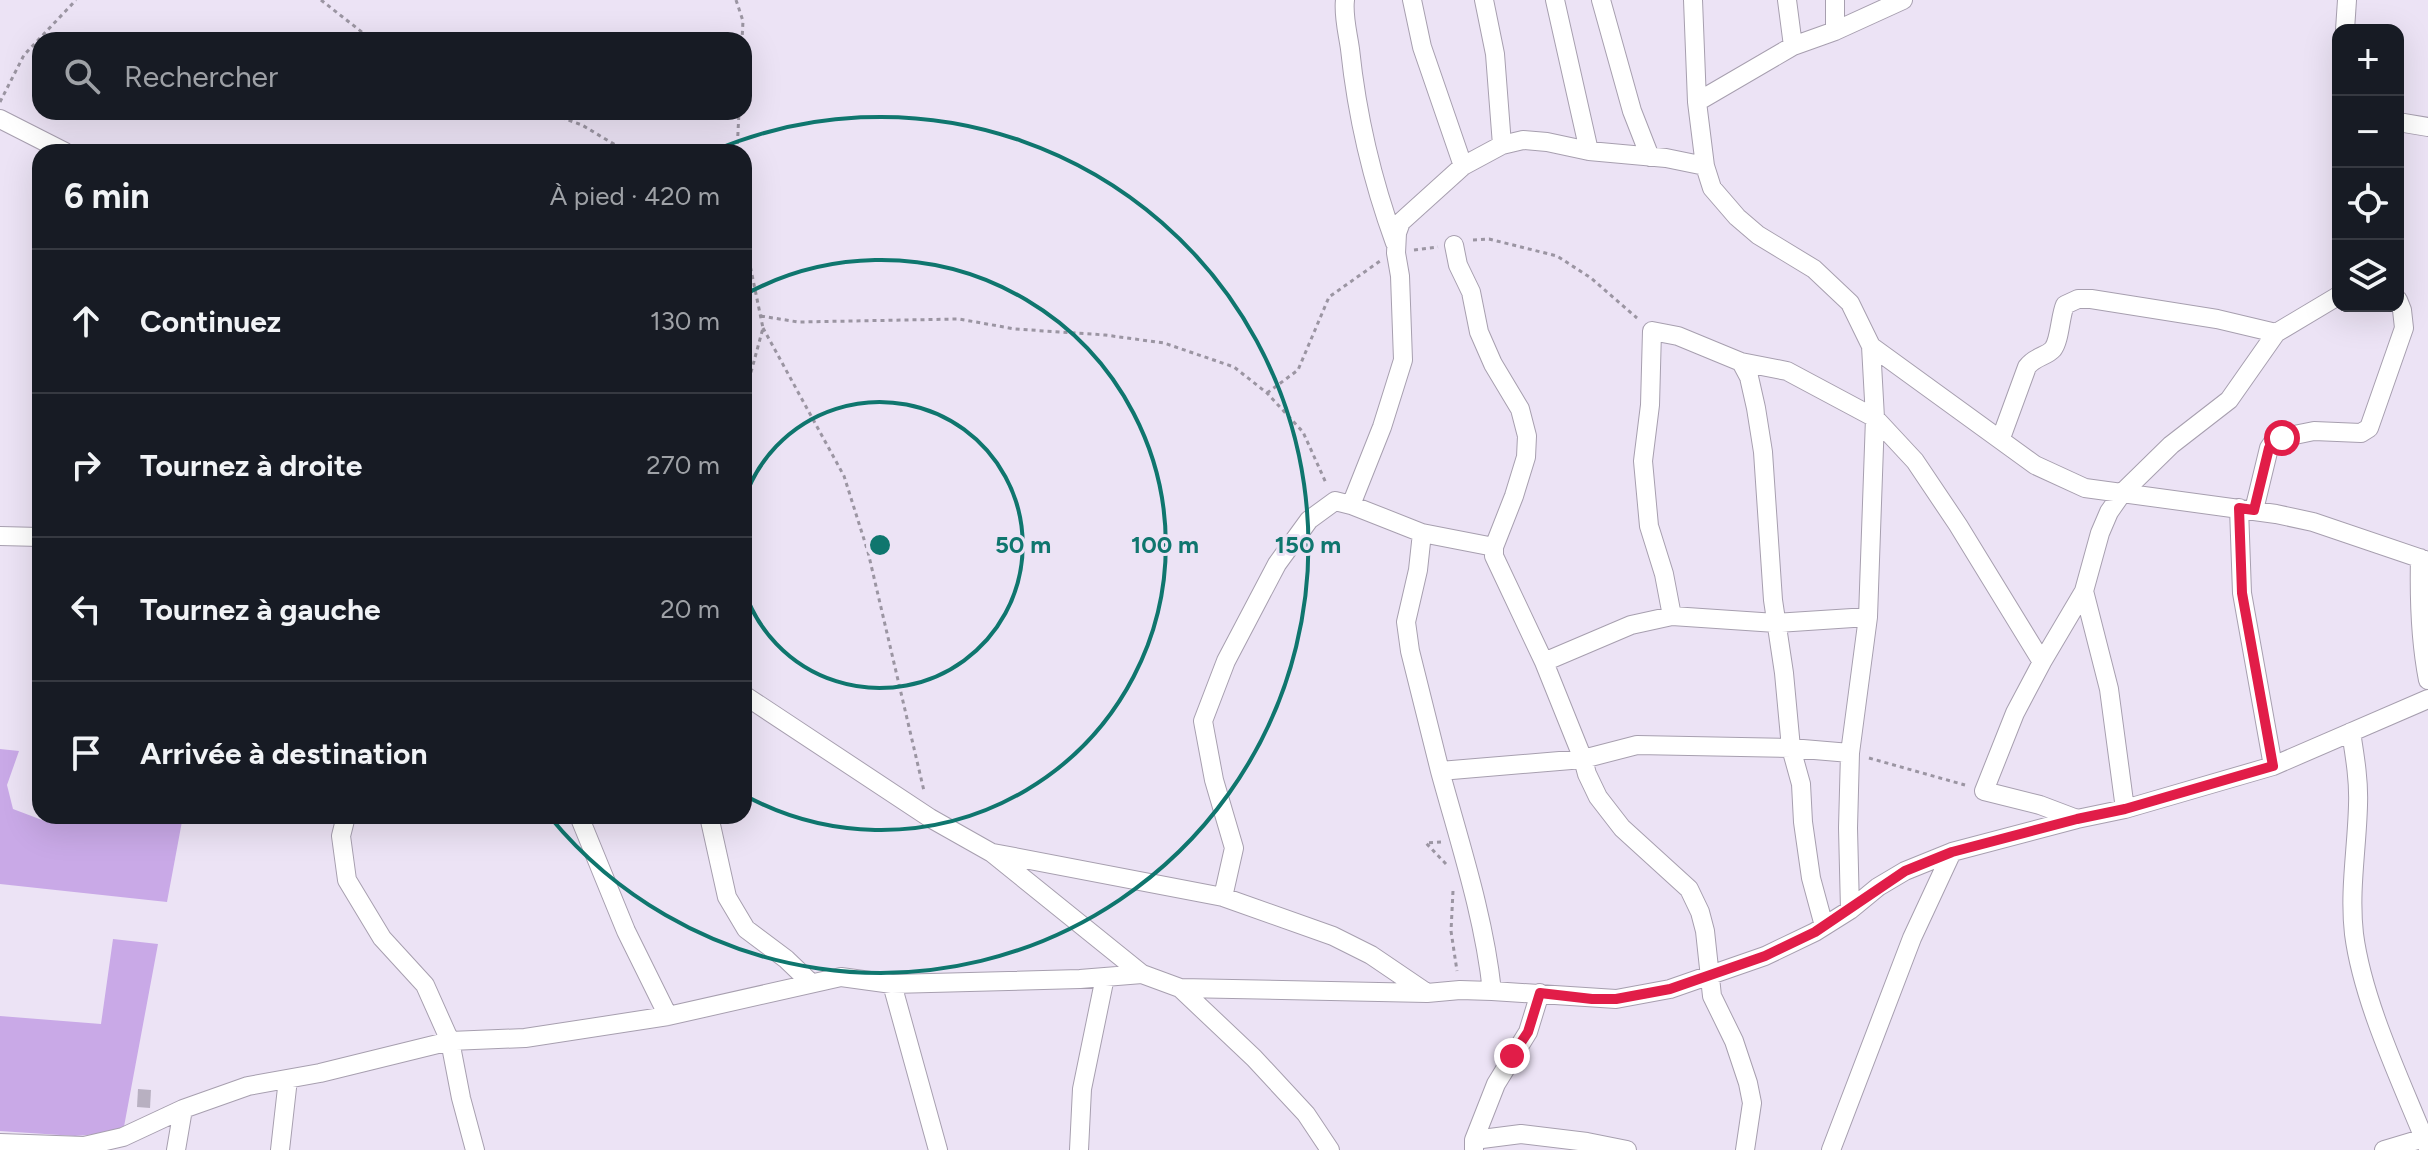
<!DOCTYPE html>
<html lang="fr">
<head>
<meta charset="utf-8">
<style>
	body { margin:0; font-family:Figtree,sans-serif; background:#242831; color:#f1f3f6 }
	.controls { position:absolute; right:24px; top:24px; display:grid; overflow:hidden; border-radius:16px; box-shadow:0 8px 32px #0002 }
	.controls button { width:72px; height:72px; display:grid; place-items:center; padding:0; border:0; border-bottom:2px solid #363941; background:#171b24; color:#f1f3f6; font:40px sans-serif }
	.stop { position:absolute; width:24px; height:24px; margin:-18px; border:6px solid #e11d48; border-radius:50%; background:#fff }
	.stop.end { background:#e11d48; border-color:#fff; box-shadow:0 2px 8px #0008 }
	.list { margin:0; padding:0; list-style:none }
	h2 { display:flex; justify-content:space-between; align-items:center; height:104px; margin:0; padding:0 32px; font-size:34px }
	h2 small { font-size:26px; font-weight:400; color:#9ea1a6 }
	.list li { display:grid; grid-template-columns:52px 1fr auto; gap:24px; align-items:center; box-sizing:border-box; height:144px; padding:0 32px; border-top:2px solid #363941 }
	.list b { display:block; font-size:30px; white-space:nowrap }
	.list em { font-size:26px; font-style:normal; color:#9ea1a6 }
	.icon { flex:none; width:44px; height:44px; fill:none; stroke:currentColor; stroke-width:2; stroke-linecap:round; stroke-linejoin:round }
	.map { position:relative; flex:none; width:2428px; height:1150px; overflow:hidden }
	.search { position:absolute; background:#171b24; box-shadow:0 8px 32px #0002; left:32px; top:32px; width:720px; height:88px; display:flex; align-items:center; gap:20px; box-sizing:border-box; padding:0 28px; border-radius:24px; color:#9ea1a6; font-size:30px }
	.panel { position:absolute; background:#171b24; box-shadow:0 8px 32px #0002; left:32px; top:144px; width:720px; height:680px; border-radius:24px }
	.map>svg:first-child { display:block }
	.green { fill:#c9a9e7 }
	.building { fill:#b8b0c1 }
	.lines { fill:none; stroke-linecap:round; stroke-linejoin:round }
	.street-casing { stroke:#a79faf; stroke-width:20 }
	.path { stroke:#9b95a2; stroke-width:3; stroke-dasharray:4 4; stroke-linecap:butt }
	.street { stroke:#fff; stroke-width:18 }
	.route { stroke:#e11d48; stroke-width:10 }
	.ring { fill:none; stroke:#0f766e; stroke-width:4 }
	.centre { fill:#0f766e; stroke:#ece3f5; stroke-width:4 }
	.ring-label { font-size:24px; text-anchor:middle; font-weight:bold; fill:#0f766e; stroke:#ece3f5; stroke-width:6; stroke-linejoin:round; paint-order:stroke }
</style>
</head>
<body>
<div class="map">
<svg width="2428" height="1150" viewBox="0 0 2428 1150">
	<rect width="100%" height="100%" fill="#ece3f5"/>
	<!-- green -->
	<path class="green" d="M0 749 19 751 7 785 13 809 50 823 59 816H183L167 902 0 884Z
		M113 939 158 944 123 1132 75 1136 0 1131V1016L101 1024Z"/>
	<!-- building -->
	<path class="building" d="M138 1089 151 1090 150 1108 137 1107Z"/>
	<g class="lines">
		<!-- street casing -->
		<g class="street-casing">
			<path id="street" d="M1345 0C1343 16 1348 34 1350 49 1357 116 1372 180 1395 243
				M1412 0 1422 47 1463 166
				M1484 0 1495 54 1502 145
				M1555 0 1589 151
				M1601 0 1632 111 1650 157
				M1693 0 1697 102 1705 166 1712 188 1737 217 1758 235 1814 269 1850 303 1871 346 1875 418 1915 461 1958 525 2042 662
				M1787 0 1793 46
				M2345 30 2347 0
				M1835 31V0
				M1697 102 1793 46 1835 31 1903 0
				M0 119 65 152
				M2398 122 2428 127
				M1454 245 1458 265 1471 292 1479 332 1493 364 1520 409 1527 436 1526 457 1514 496 1494 547V556L1544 662 1583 759 1587 774 1598 797 1622 828 1689 889 1700 912 1705 931 1712 996 1734 1041 1748 1083 1752 1103 1745 1150
				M1871 346 2035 465 2085 488 2276 514 2313 522 2428 561
				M1741 362 1749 377 1756 408 1763 452 1773 600 1784 673 1791 748 1801 784 1803 822 1811 878 1824 926
				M2001 438 2027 367C2035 356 2046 357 2053 349 2060 340 2060 316 2065 305L2078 299H2091L2217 319 2276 333
				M1351 505 1382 427 1403 360 1400 276 1396 253 1397 233 1401 222 1463 166 1502 145 1523 140 1547 142 1589 151 1666 158 1705 166
				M2239 508 2242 593 2273 766
				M2254 510 2269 448 2275 439 2314 431 2361 433 2369 428 2404 328 2402 310 2398 300
				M1422 533 1418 570 1406 622 1410 651 1440 771
				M0 536 40 537
				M2420 558C2419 599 2420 639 2428 680
				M2084 591 2109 689 2125 809
				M1672 616 1664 574 1649 526 1643 461 1650 405 1652 331 1678 336 1741 362 1787 371 1875 418 1868 617 1850 753 1848 828 1850 910
				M1544 662 1631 625 1672 616 1776 623 1868 617
				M744 695 930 818 992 853 1142 974 1180 988 1254 1058 1306 1114 1330 1150
				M2351 732C2355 757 2359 781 2358 805 2357 848 2349 891 2354 934 2363 1003 2402 1083 2428 1148
				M346 816 341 836 347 880 382 938 425 985 450 1041 461 1098 475 1150
				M579 816 626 931 668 1016
				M709 816 727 897 746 929 786 959 811 983
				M2077 819 2040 805 1984 791 2015 713 2042 662 2084 591 2100 533 2109 512 2123 492 2171 445 2229 400 2276 333 2338 296
				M993 853 1223 897 1333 936 1371 955 1427 993
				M1223 897 1234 848 1214 780 1203 721 1226 661 1277 564 1309 520 1335 501 1351 505 1422 533 1494 547
				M892 984 938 1150
				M1180 988 1427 993 1460 990 1492 991 1616 999 1670 989 1765 956 1815 932 1850 910 1878 887 1905 871 1952 852 2077 819 2125 809 2273 766 2428 699
				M1492 991C1484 916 1460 844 1440 771L1583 759 1637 745 1791 748 1850 753
				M1474 1140 1521 1134 1587 1142 1627 1150
				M0 1143 84 1146 123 1137 183 1109 248 1086 320 1073 450 1041 525 1038 668 1016 841 977 892 984 1080 979 1142 974
				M176 1150 183 1109
				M280 1150 288 1079
				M1079 1150 1082 1089 1105 977
				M1474 1150V1140L1496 1084 1528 1032 1540 993
				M1831 1150 1912 938 1952 852
				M2384 1150 2424 1138 2428 1139"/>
		</g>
		<!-- path -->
		<path class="path" d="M321 0 372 40
			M736 0 743 21 742 40
			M0 102 24 55 76 0
			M546 112 582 125 627 152
			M737 152 739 112
			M744 236 763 328 744 398
			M1473 240 1489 239 1557 256 1591 278 1637 318
			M1414 250 1438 247
			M761 316 798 322 959 319 1015 329 1105 335 1164 343 1234 367 1267 393 1303 432 1326 483
			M763 328 844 476 868 552 924 791
			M1267 393 1298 370 1329 297 1380 261
			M1869 758 1965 785
			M1441 842 1426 843 1446 864
			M1453 891 1451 931 1457 971"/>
		<!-- street -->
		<use href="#street" class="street"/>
	</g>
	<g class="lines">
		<!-- route -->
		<path class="route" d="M1512 1056 1528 1032 1540 993 1592 999H1616L1670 989 1765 956 1815 932 1905 871 1952 852 2077 819 2125 809 2273 766 2242 593 2239 508 2254 510 2269 448 2275 439 2282 438"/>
	</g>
	<!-- distance rings -->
	<g class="ring">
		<path d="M744 500A143 143 0 1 1 744 590"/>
		<path d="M744 295A285 285 0 1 1 744 795"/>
		<path d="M713 151A428 428 0 1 1 550 817"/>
	</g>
	<circle cx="880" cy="545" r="12" class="centre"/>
	<g class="ring-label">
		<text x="1023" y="553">50 m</text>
		<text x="1165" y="553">100 m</text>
		<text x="1308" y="553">150 m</text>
	</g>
</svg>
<div class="controls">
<button>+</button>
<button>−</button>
<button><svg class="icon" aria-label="locate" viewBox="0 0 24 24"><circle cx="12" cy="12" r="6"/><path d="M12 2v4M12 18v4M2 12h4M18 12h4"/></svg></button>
<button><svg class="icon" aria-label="layers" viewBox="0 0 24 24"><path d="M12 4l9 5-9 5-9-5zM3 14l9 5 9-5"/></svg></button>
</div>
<div class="stop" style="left:2282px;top:438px"></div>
<div class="stop end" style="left:1512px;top:1056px"></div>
<div class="search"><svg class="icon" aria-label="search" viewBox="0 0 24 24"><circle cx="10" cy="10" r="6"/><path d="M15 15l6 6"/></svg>Rechercher</div>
<section class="panel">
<h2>6 min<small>À pied · 420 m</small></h2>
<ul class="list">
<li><svg class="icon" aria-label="ahead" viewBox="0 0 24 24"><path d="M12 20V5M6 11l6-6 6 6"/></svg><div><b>Continuez</b></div><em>130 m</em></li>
<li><svg class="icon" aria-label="right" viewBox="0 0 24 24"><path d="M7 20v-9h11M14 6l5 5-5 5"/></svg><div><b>Tournez à droite</b></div><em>270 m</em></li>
<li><svg class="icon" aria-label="left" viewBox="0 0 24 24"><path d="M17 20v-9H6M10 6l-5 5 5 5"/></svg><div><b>Tournez à gauche</b></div><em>20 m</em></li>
<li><svg class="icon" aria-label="arrive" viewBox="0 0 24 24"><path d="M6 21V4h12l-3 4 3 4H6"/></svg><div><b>Arrivée à destination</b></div></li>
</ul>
</section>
</div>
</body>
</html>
